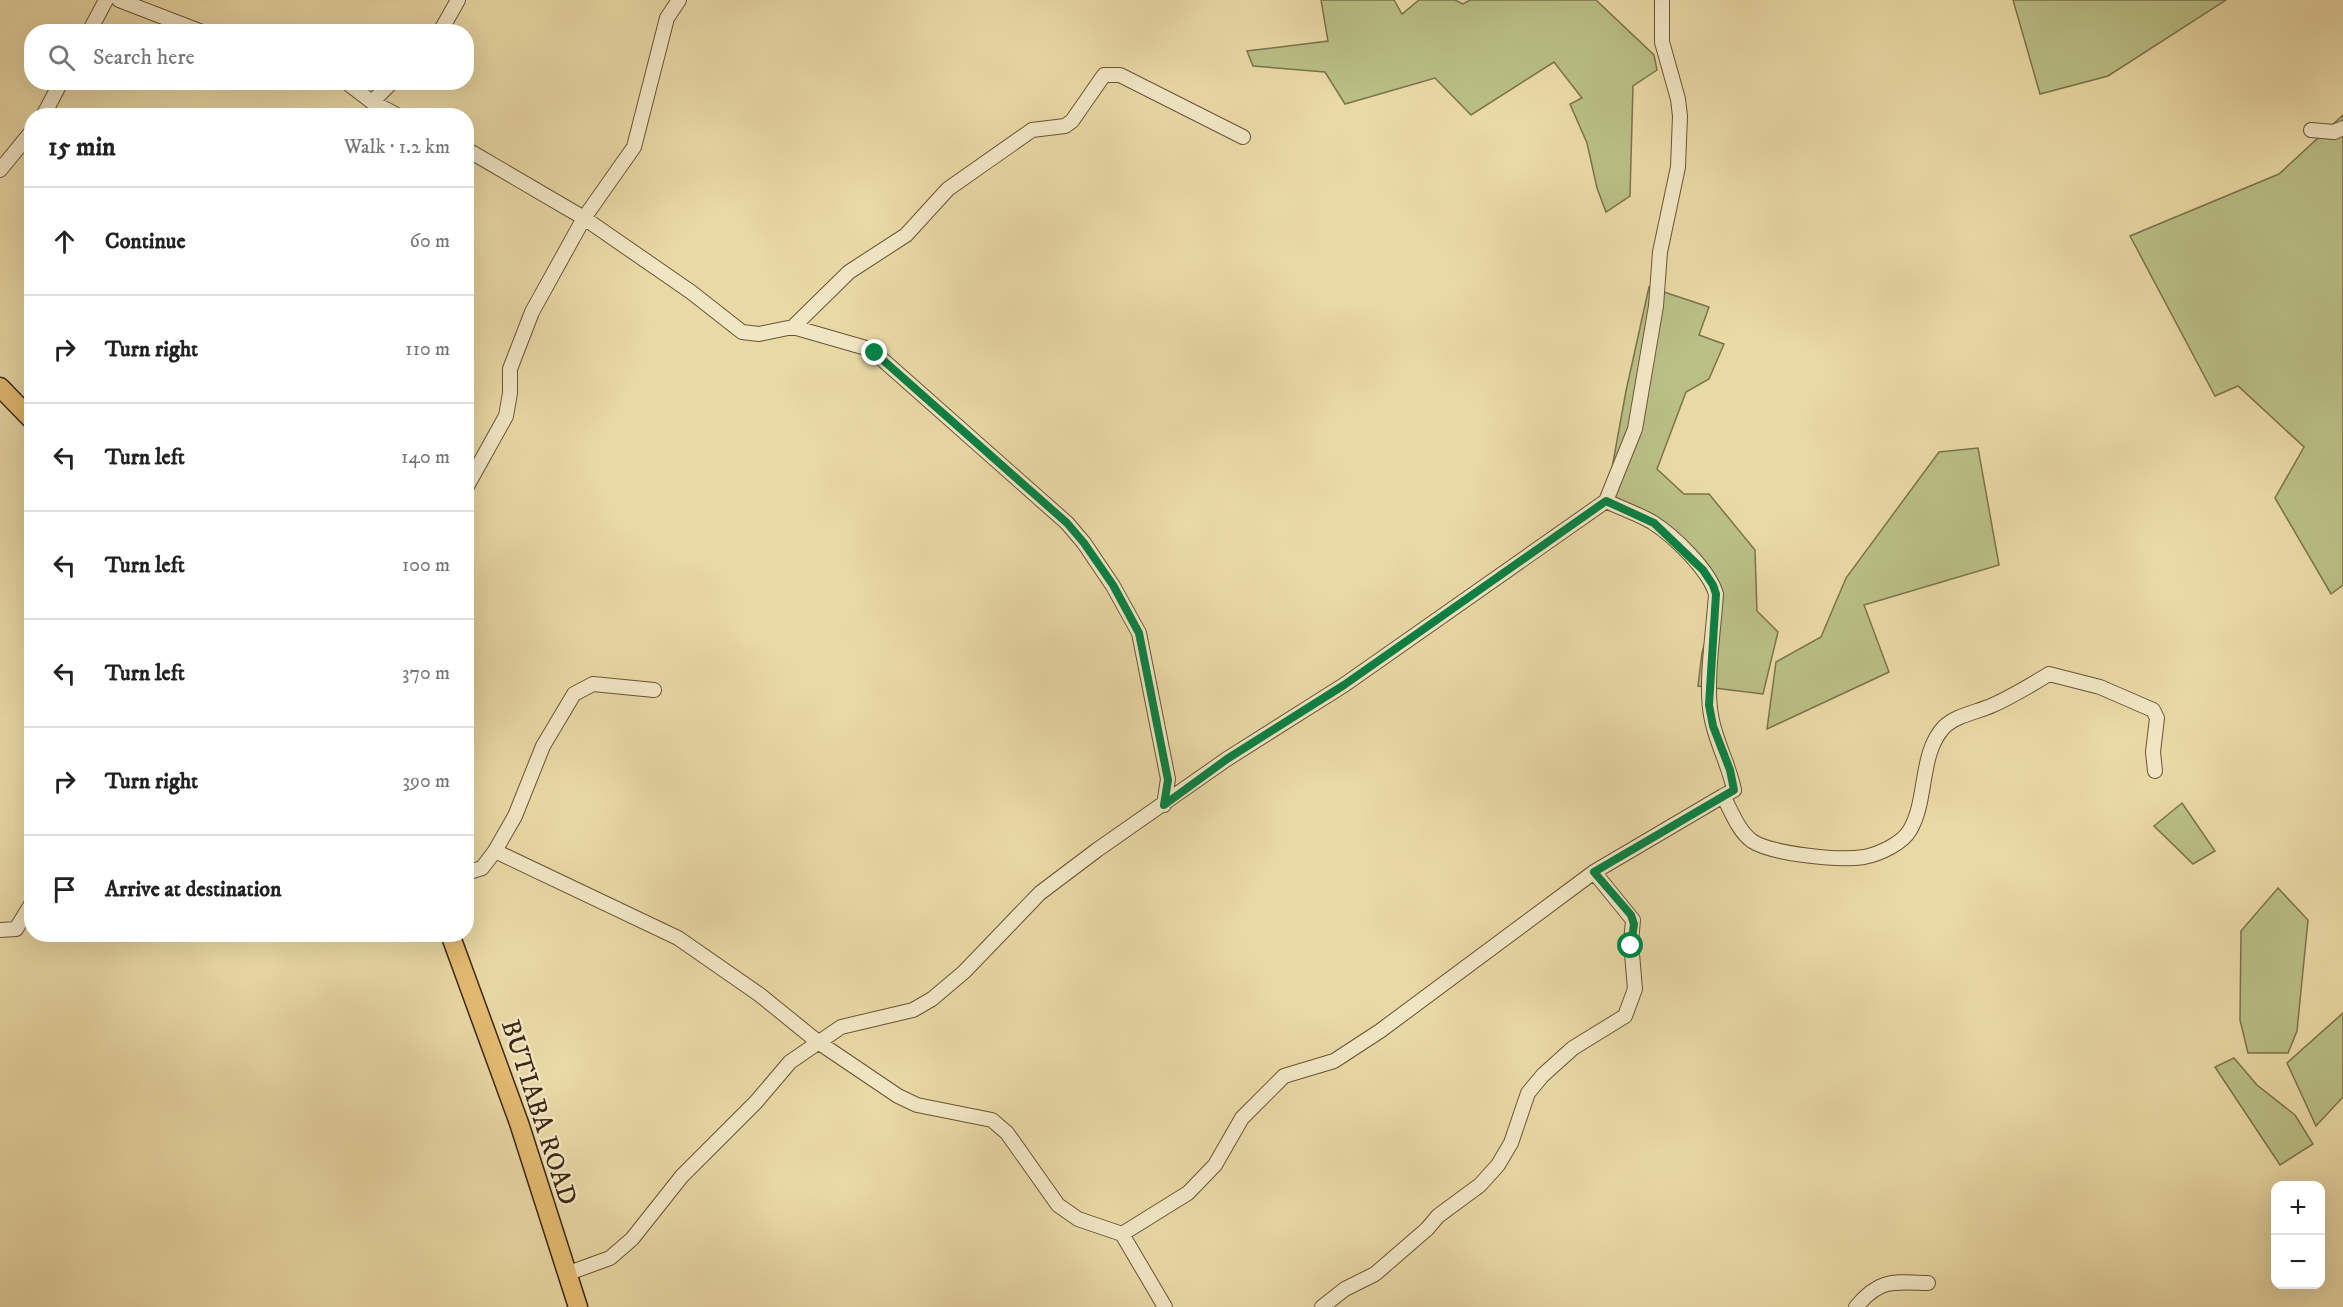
<!DOCTYPE html>
<html lang="en">
<head>
<meta charset="utf-8">
<style>
	body { margin:0; font-family:"IM FELL DW Pica",serif; background:#f2f2f2; color:#222 }
	.controls { position:absolute; right:18px; bottom:18px; display:grid; overflow:hidden; border-radius:12px; box-shadow:0 6px 24px #0002 }
	.controls button { width:54px; height:54px; display:grid; place-items:center; padding:0; border:0; border-bottom:2px solid #e0e0e0; background:#fff; color:#222; font:30px sans-serif }
	.stop { position:absolute; width:18px; height:18px; margin:-14px; border:4px solid #0b8043; border-radius:50%; background:#fff }
	.stop.end { background:#0b8043; border-color:#fff; box-shadow:0 2px 6px #0008 }
	.list { margin:0; padding:0; list-style:none }
	h2 { display:flex; justify-content:space-between; align-items:center; height:78px; margin:0; padding:0 24px; font-size:26px }
	h2 small { font-size:20px; font-weight:400; color:#767676 }
	.list li { display:grid; grid-template-columns:39px 1fr auto; gap:18px; align-items:center; box-sizing:border-box; height:108px; padding:0 24px; border-top:2px solid #e0e0e0 }
	.list b { display:block; font-size:22px; white-space:nowrap }
	.list em { font-size:20px; font-style:normal; color:#767676 }
	.icon { flex:none; width:33px; height:33px; fill:none; stroke:currentColor; stroke-width:2; stroke-linecap:round; stroke-linejoin:round }
	.map { position:relative; flex:none; width:2343px; height:1307px; overflow:hidden }
	.search { position:absolute; background:#fff; box-shadow:0 6px 24px #0002; left:24px; top:24px; width:450px; height:66px; display:flex; align-items:center; gap:15px; box-sizing:border-box; padding:0 21px; border-radius:24px; color:#767676; font-size:22px }
	.panel { position:absolute; background:#fff; box-shadow:0 6px 24px #0002; left:24px; top:108px; width:450px; height:834px; border-radius:24px }
	.map>svg:first-child { display:block }
	.green { fill:#b9bf85; stroke:#7c734c; stroke-width:1.5 }
	.lines { fill:none; stroke-linecap:round; stroke-linejoin:round }
	.minor-casing { stroke:#695438; stroke-width:16 }
	.major-casing { stroke:#3e2713; stroke-width:21 }
	.minor { stroke:#f1e6c4; stroke-width:14 }
	.major { stroke:#e4bc72; stroke-width:18 }
	.route { stroke:#0b8043; stroke-width:8 }
	.labels { text-anchor:middle; stroke-width:5; stroke-linejoin:round; paint-order:stroke }
	.street-label { font-size:26px; fill:#3e2713; stroke:#f1e6c4 }
</style>
</head>
<body>
<div class="map">
<svg width="2343" height="1307" viewBox="0 0 2343 1307">
	<rect width="100%" height="100%" fill="#e9d9a5"/>
	<filter id="stains"><feTurbulence type="fractalNoise" baseFrequency=".00333" numOctaves="4"/><feColorMatrix values="0 0 0 0 .2 0 0 0 0 .09 0 0 0 0 .02 0 0 0 .5 -.17"/></filter>
	<radialGradient id="worn" r=".72"><stop offset=".6" stop-color="#630" stop-opacity="0"/><stop offset="1" stop-color="#630" stop-opacity=".3"/></radialGradient>
	<!-- green -->
	<path class="green" d="M1321 0H1394L1402 14 1419 0H1455L1463 4 1470 0H1596L1654 55 1657 70 1633 86 1630 196 1606 212 1597 188 1587 143 1570 104 1582 98 1554 62 1471 115 1435 78 1345 104 1325 72 1253 66 1247 51 1328 41Z
		M2013 0H2226L2108 76 2040 94Z
		M2343 115V585L2331 594 2275 498 2304 447 2238 386 2215 396 2130 236 2279 174Z
		M1649 287 1709 307 1699 335 1724 344 1709 379 1686 392 1657 469 1684 494H1709L1755 550 1757 611 1778 632 1763 694 1698 686 1702 653 1715 607 1709 577 1665 532 1606 501 1626 391Z
		M1978 448 1999 565 1864 605 1889 672 1767 729 1776 662 1821 637 1846 578 1939 452Z
		M2182 803 2215 851 2193 864 2154 826Z
		M2278 888 2308 920 2297 1031 2288 1053H2248L2240 1020 2241 931Z
		M2343 1013V1097L2316 1126 2287 1063Z
		M2234 1058 2257 1085 2295 1115 2313 1144 2280 1165 2215 1067Z"/>
	<g class="lines">
		<!-- minor casing -->
		<g class="minor-casing">
			<path id="minor" d="M119 0 202 32
				M89 32 106 0
				M440 32 458 0
				M346 82 372 102 399 116
				M372 102 392 82
				M43 116 61 82
				M2311 130 2334 132 2343 128
				M466 149 584 218 691 292 742 332 759 334 793 327 866 348 875 353 1067 523 1084 543 1113 586 1139 633 1168 779 1164 805
				M0 170 32 131
				M793 327 849 272 906 235 948 189 1032 130 1065 126 1072 121 1104 75H1120L1243 137
				M466 488 506 416 510 393V369L532 312 584 218 634 147 667 18 679 0
				M1606 501C1621 508 1638 514 1652 522 1674 536 1709 570 1716 594 1714 627 1705 684 1711 715 1715 741 1729 764 1734 790L1723 796C1731 810 1738 831 1752 841 1772 854 1839 861 1864 857 1879 854 1902 844 1910 830 1928 799 1919 754 1944 727 1956 715 1978 712 1993 705 2013 696 2031 685 2049 674L2100 687 2153 710 2157 718 2153 752 2155 771
				M495 851 515 816 543 746 574 694 593 684 654 690
				M466 873 482 868 495 851 678 938 760 995 818 1042 898 1096 917 1105 992 1120 1007 1133 1058 1205 1078 1219 1122 1234 1165 1307
				M0 930 16 929 32 903
				M1122 1234 1188 1193 1215 1165 1242 1118 1284 1076 1334 1061 1380 1031 1594 872 1723 796
				M566 1274 610 1258 632 1239 682 1176 756 1102 790 1062 841 1027 913 1010 932 999 964 972 1040 893 1097 850 1227 759 1344 685 1606 501 1635 429 1656 306 1660 252 1678 167 1680 116 1678 99 1662 42V0
				M1322 1307 1345 1289 1375 1274 1427 1229 1438 1216 1480 1185 1498 1165 1511 1143 1528 1093 1543 1075 1573 1048 1625 1016 1635 989 1631 942 1633 920 1594 872
				M1856 1307C1880 1278 1894 1282 1928 1283"/>
		</g>
		<!-- major casing -->
		<g class="major-casing">
			<path id="major" d="M0 387 32 420
				M450 934 519 1123 578 1307"/>
		</g>
		<!-- minor -->
		<use href="#minor" class="minor"/>
		<!-- major -->
		<use href="#major" class="major"/>
	</g>
	<g class="lines">
		<!-- route -->
		<path class="route" d="M875 353 1067 523 1084 543 1113 585 1139 633 1168 780 1164 805 1227 759 1344 685 1606 501 1654 523 1703 570 1713 585 1716 594 1709 705 1713 726 1730 770 1734 790 1594 872 1631 915 1634 924 1631 946"/>
	</g>
	<g class="labels">
		<!-- street labels -->
		<g class="street-label">
			<text transform="translate(540 1112) rotate(72)" y="9">BUTIABA ROAD</text>
		</g>
	</g>
	<rect width="100%" height="100%" filter="url(#stains)"/>
	<rect width="100%" height="100%" fill="url(#worn)"/>
</svg>
<div class="controls">
<button>+</button>
<button>−</button>
</div>
<div class="stop" style="left:1631px;top:946px"></div>
<div class="stop end" style="left:875px;top:353px"></div>
<div class="search"><svg class="icon" aria-label="search" viewBox="0 0 24 24"><circle cx="10" cy="10" r="6"/><path d="M15 15l6 6"/></svg>Search here</div>
<section class="panel">
<h2>15 min<small>Walk · 1.2 km</small></h2>
<ul class="list">
<li><svg class="icon" aria-label="ahead" viewBox="0 0 24 24"><path d="M12 20V5M6 11l6-6 6 6"/></svg><div><b>Continue</b></div><em>60 m</em></li>
<li><svg class="icon" aria-label="right" viewBox="0 0 24 24"><path d="M7 20v-9h11M14 6l5 5-5 5"/></svg><div><b>Turn right</b></div><em>110 m</em></li>
<li><svg class="icon" aria-label="left" viewBox="0 0 24 24"><path d="M17 20v-9H6M10 6l-5 5 5 5"/></svg><div><b>Turn left</b></div><em>140 m</em></li>
<li><svg class="icon" aria-label="left" viewBox="0 0 24 24"><path d="M17 20v-9H6M10 6l-5 5 5 5"/></svg><div><b>Turn left</b></div><em>100 m</em></li>
<li><svg class="icon" aria-label="left" viewBox="0 0 24 24"><path d="M17 20v-9H6M10 6l-5 5 5 5"/></svg><div><b>Turn left</b></div><em>370 m</em></li>
<li><svg class="icon" aria-label="right" viewBox="0 0 24 24"><path d="M7 20v-9h11M14 6l5 5-5 5"/></svg><div><b>Turn right</b></div><em>390 m</em></li>
<li><svg class="icon" aria-label="arrive" viewBox="0 0 24 24"><path d="M6 21V4h12l-3 4 3 4H6"/></svg><div><b>Arrive at destination</b></div></li>
</ul>
</section>
</div>
</body>
</html>
